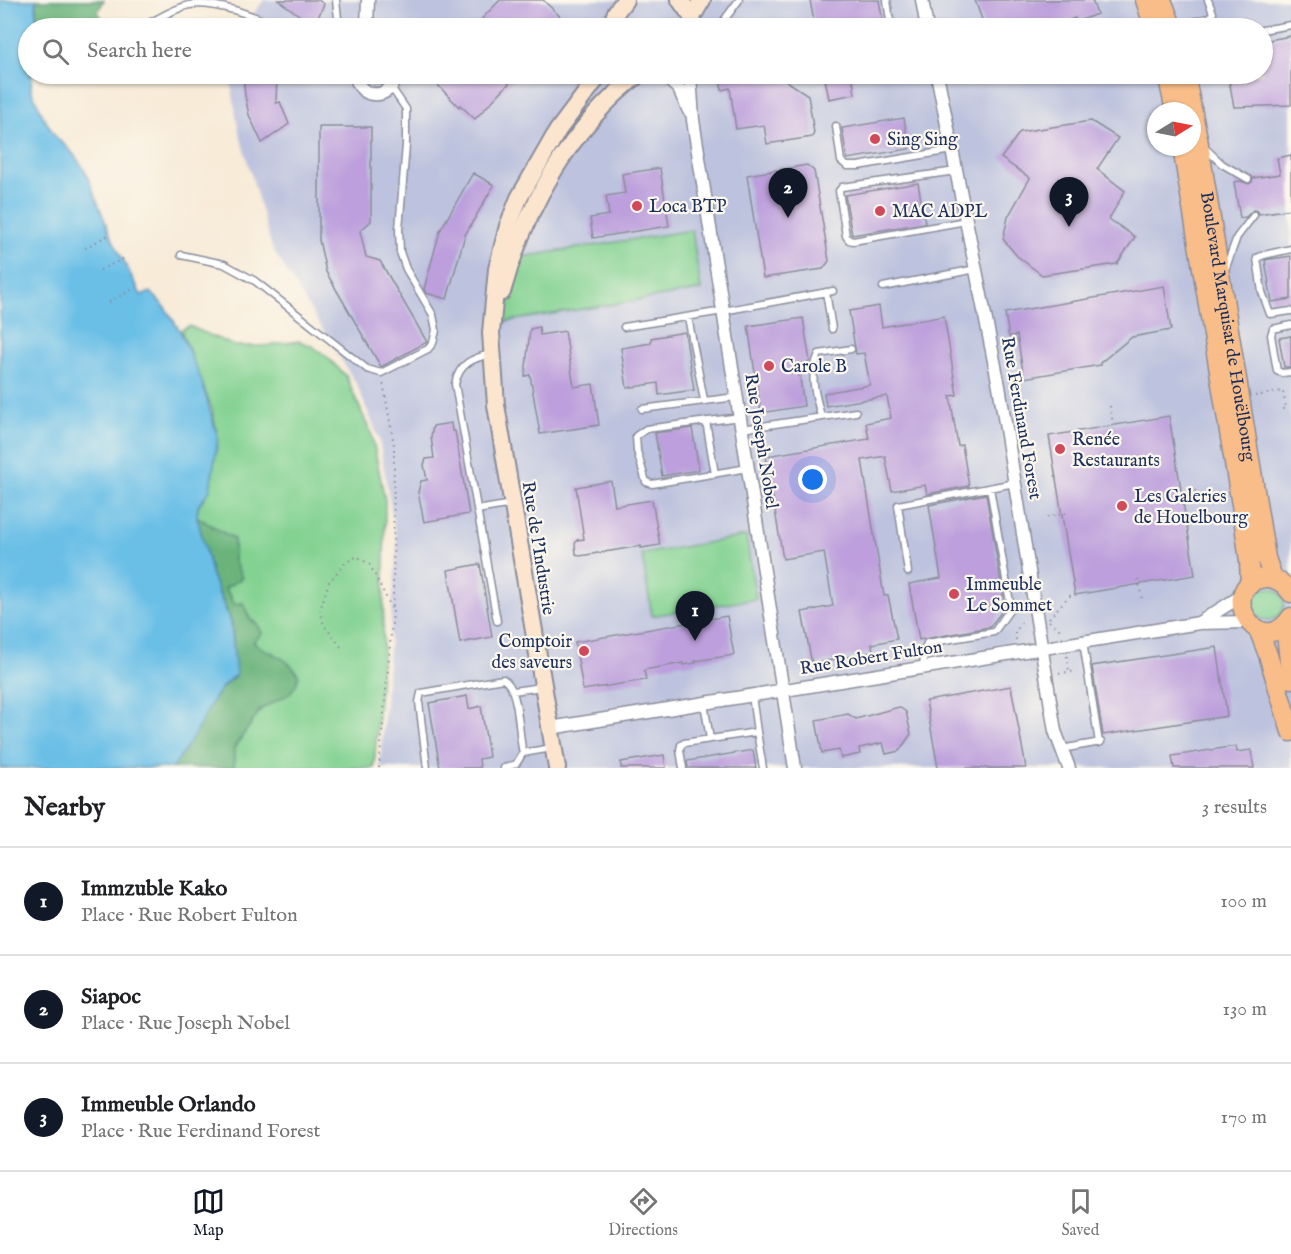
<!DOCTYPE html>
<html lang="en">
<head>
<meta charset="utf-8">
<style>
	body { margin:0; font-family:"IM FELL English",serif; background:#f2f2f2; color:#202124 }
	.compass { position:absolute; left:1147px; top:102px; width:54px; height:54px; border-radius:50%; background:#fff; box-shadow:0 2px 4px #0004; rotate:80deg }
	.you { position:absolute; left:813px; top:480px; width:21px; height:21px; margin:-15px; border:4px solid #fff; border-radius:50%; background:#1a73e8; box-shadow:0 0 0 9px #1a73e833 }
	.badge { display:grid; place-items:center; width:39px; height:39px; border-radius:50%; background:#111827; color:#fff; font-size:20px; font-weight:700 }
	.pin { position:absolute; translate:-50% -50px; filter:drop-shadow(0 2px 3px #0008) }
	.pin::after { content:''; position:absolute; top:32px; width:21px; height:18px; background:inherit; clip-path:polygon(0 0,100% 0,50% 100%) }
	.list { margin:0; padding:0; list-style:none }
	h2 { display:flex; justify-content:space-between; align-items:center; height:78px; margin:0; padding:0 24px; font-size:26px }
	h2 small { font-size:20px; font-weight:400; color:#757577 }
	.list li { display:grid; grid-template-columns:39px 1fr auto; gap:18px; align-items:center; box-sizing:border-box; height:108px; padding:0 24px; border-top:2px solid #e0e0e0 }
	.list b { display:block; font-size:22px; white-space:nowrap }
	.list p { margin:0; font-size:20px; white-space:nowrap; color:#757577 }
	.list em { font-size:20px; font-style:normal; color:#757577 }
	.icon { flex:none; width:33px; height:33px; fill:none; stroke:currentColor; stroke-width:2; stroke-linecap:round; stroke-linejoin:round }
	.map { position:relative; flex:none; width:1291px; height:768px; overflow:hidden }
	.search { position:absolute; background:#fff; box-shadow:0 2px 4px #0004; left:18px; right:18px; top:18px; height:66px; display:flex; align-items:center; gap:15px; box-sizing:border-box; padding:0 21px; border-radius:33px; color:#757577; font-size:22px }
	.sheet { height:402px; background:#fff }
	nav { display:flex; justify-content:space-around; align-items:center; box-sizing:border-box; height:84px; border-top:2px solid #e0e0e0; background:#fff; font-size:16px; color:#757577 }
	nav a { display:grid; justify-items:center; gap:3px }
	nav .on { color:#111827 }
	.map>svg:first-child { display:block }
	.industrial { fill:#bdc3de; fill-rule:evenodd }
	.green { fill:#83d292; stroke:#4f8078; stroke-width:1.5 }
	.forest { fill:#6ab47c; stroke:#42726d; stroke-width:1.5 }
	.water { fill:#6bbfe7; stroke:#4377a2; stroke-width:1.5 }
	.building { fill:#bc9fdc }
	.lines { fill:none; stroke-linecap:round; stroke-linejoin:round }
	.service-casing { stroke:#8a8d9b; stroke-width:9 }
	.minor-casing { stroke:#8a8d9b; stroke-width:15 }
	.secondary-casing { stroke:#8a8d9b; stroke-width:20 }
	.primary-casing { stroke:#8a8d9b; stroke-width:21 }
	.path { stroke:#8a8d9b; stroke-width:2; stroke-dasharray:1.5 4.5; stroke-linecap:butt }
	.service { stroke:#fff; stroke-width:6 }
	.minor { stroke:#fff; stroke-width:12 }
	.secondary { stroke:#fce5cf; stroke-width:16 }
	.primary { stroke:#f8bd88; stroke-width:18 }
	.poi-dot { fill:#d1495b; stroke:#fbf7ec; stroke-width:2 }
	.labels { text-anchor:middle; stroke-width:4.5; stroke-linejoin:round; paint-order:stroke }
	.poi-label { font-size:18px; fill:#1b2f5e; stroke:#fbf7ec; text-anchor:start }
	.street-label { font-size:18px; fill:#1b2f5e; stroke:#fbf7ec }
</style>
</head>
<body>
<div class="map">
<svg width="1291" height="768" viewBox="0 0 1291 768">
	<rect width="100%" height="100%" fill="#fbf7ec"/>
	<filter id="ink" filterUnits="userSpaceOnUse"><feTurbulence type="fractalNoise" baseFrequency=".0167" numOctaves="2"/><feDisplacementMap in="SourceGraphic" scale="12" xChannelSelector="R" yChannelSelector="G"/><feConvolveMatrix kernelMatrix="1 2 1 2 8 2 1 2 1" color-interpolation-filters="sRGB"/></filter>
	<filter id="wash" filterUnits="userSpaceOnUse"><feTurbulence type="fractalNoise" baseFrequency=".008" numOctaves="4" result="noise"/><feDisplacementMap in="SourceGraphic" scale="24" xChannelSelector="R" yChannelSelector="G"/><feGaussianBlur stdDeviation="1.35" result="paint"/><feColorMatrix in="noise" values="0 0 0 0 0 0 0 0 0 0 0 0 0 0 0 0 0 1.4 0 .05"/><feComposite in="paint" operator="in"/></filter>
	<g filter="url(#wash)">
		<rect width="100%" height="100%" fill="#f8ebd8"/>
		<!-- industrial -->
		<path class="industrial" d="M264 0H1291V768H380L397 544 379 439 357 385 272 248 238 128 230 74H1262V28H243ZM1156 111H1192V147H1156Z"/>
		<!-- green -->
		<path class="green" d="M692 230 701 290 503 322 522 257Z
			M189 326 235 346H264L299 341 312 346 325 355 346 376 372 436 385 500 383 648 374 768H234V748L261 709 289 694 276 654 261 649 253 642 262 634 258 625 250 619 243 603 234 604 225 587 242 578 234 561V539L197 517 198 506 210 490 218 438 212 409 181 330Z
			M746 536 756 599 652 616 642 554Z
			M1252 604a16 16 0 1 1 32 0a16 16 0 1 1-32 0Z"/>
		<!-- forest -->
		<path class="forest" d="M36 0H104L98 12 109 28H37Z
			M197 517 234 539V561L242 578 225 588 234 604 243 603 250 619 258 625 262 633 253 642C271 656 286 654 299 676L296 685 289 694 261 709 234 748V768H173C186 745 214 688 235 676L232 623 212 576Z"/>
		<!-- water -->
		<path class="water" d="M0 0H36V28H28V74H32L31 89 44 118 55 136 71 151 85 170 110 234 141 295 151 292 164 306 179 329 201 379 218 438 210 490 198 506 197 517 212 576 231 623 236 675C216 687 207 713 196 732 189 745 180 756 173 768H0Z"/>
		<g id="blocks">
			<!-- building -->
			<path class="building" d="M278 0H318L324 4 314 27 301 22 303 18Z
				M500 0H543L566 22 560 28H473Z
				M810 0H879L884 28H815Z
				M975 0H1092L1097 14 1076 22 1075 18 1047 28H985Z
				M1291 36V105L1234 107 1228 74H1263V41Z
				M243 74H277L276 103 280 102 289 124 262 143 249 115 245 96Z
				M427 74H518L475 119 460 105 459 107Z
				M719 74H776L808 95 814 133 812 137 767 144 764 125 736 129 730 88 722 90Z
				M824 74H852L855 94 829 99Z
				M904 118 909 149 847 159 842 128Z
				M1091 121 1118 138 1097 169 1125 191 1109 219 1135 237 1117 264 1042 275 1017 256 1003 239 1008 217 1030 178 1001 158 1020 132Z
				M319 127H371V221L360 231 366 257 380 261 427 342 381 367 326 272 319 240Z
				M1291 155V209L1259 214 1257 211 1253 210 1246 217 1240 218 1234 182 1240 181 1249 184 1252 182 1253 178 1280 174 1277 158Z
				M807 165 814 171 829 261 823 269 763 278 747 175Z
				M660 168 669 226 593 238 590 218 609 215 606 196 625 193 622 174Z
				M473 173 494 185 465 235 447 299 426 293 424 289 440 231Z
				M918 183 925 223 852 235 845 195Z
				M1291 256V299L1272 302 1265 260Z
				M1164 286 1171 330 1132 337 1100 363 1101 365 1024 378 1017 335 1009 337 1005 313Z
				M879 306 882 327 944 316 957 395 950 396 958 446 962 445 969 486 927 494 925 485 892 491 885 456 862 460 884 596 888 595 897 639 872 644 873 652 812 664 802 612 833 606 824 552 783 559 766 456 869 439 866 423 891 418 887 396 826 406 824 393 870 385 864 353 856 354 849 311Z
				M803 318 810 362 798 364 804 406 761 413 748 326Z
				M539 327 540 335 565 331 574 387 593 384 599 425 540 434 530 375 525 376 530 329Z
				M685 332 694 390 659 395 658 383 627 388 621 348 651 343V338Z
				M1291 336V367H1284L1279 338Z
				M1169 416 1195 575 1075 595 1049 436Z
				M451 423 452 431H455L469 514 424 522 418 492 421 481 427 480 424 465 426 459 434 458 431 437 433 426Z
				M692 428 699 470 662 476 655 433Z
				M611 481 615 506 652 500 660 545 641 548V546L580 556 576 554 575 544 577 540 584 539 576 487Z
				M986 494 1005 607 990 627 919 640 909 584 941 578 929 505Z
				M480 564 492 637 460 643 448 570Z
				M727 616 734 655 695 661 696 663 683 665V663L644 670 646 680 583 690 575 642Z
				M1217 647 1227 716 1103 735 1092 666Z
				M1011 686 1026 768H938L926 701Z
				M467 696 469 709 481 706 489 757 479 759 480 768H440L429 703Z
				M899 707 906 712 911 734 899 751 886 754 883 743 859 748 860 754 841 758 839 750 822 753 816 720 848 714 856 719Z
				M1236 746 1237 752 1251 750 1254 768H1174L1172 756Z
				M753 750 756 768H688L687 761Z
				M664 755 666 768H621V762Z"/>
		</g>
	</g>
	<g filter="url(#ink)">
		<use href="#blocks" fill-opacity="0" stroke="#8a8d9b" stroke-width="1.5"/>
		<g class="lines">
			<!-- service casing -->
			<g class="service-casing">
				<path id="service" d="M336 0 339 28
					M887 0 891 28
					M722 23 739 0
					M1175 27 1211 17 1213 13 1208 0
					M139 28C155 21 172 9 189 5 216 0 258 18 283 28
					M907 28 926 25
					M1262 30 1291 25
					M336 76 356 78
					M836 126 841 161 847 166H858L952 150
					M1205 148 1222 164 1248 179
					M956 171 842 187 839 191 846 236 849 240 853 241 966 221
					M1291 249 1264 255 1257 258 1262 292 1270 314 1291 311
					M181 255 224 264 255 281 367 369 381 373 428 349 433 343 436 330 433 315 406 269 400 252 399 229 406 145V109L391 87
					M1225 270 1237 237 1254 215
					M883 287 976 269
					M826 292 832 329
					M688 317 704 400
					M1291 325 1273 329 1271 335 1277 371 1282 373 1291 372
					M624 327 723 311 833 291
					M491 354C472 358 459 364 455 384L497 621
					M642 409 736 397
					M740 417 646 429 636 436 637 451 646 482 652 484 748 468
					M821 417C816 394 808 377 819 354L851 349
					M706 421 715 474
					M742 429 856 412
					M477 510 512 504
					M908 572 898 505 1015 483
					M1083 642 1099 743
					M924 667 923 653 927 643 994 632 1011 608 990 488
					M513 691 542 687
					M704 703 710 739
					M757 732 763 768
					M1061 749 1101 742
					M523 753 552 748
					M427 768 419 702 421 693 503 679C520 687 518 735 523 753L516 764 504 768
					M683 768 680 750 681 745 684 743 757 732 752 695"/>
			</g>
			<!-- minor casing -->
			<g class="minor-casing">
				<path id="minor" d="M922 0 927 28
					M367 28 368 0
					M356 74C357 101 394 101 395 74
					M662 74 679 89 689 111
					M690 74 693 120 795 768
					M937 74 999 386 1055 731 1069 768
					M1200 622 1243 595
					M550 728 1199 623 1248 622"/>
			</g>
			<!-- secondary casing -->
			<g class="secondary-casing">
				<path id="secondary" d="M680 0 692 17 694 28
					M692 17 702 0
					M611 28 616 12 625 0
					M502 292C525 208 570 127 639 74
					M557 768 496 405 491 333 497 269 508 226 519 198 558 130 600 74"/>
			</g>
			<!-- primary casing -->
			<g class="primary-casing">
				<g id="primary">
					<path d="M1145 0 1154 28"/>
					<path d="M1162 0 1173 28"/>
					<path d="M1167 74 1175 111"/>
					<path id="s1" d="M1185 74 1198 138 1266 558 1273 578"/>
					<path d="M1182 147 1243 517 1249 561 1250 585"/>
					<path d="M1291 593C1285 584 1275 577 1264 578 1214 585 1259 665 1291 617"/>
					<path d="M1285 625 1291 679"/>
					<path d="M1258 629 1268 655 1291 732"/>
				</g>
			</g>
			<!-- path -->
			<path class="path" d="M85 248 110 234
				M100 270 123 259
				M109 302 137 287
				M1255 396 1283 391 1286 408 1278 410
				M1110 406 1114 430
				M1177 494 1200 490
				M1047 517 1067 513
				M1138 579 1142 600
				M1049 618 1069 596 1075 595
				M1049 621 1063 632
				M1016 640 1015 633 1021 623H1023
				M341 647 324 625 320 610 329 582 344 564 357 556 370 565 392 609
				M1067 656 1069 672
				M1059 673 1077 671
				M379 768 393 612 394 445 383 382"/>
			<!-- service -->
			<use href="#service" class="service"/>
			<!-- minor -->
			<use href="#minor" class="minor"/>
			<!-- secondary -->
			<use href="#secondary" class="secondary"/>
			<!-- primary -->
			<use href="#primary" class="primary"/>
		</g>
	</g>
	<!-- markers -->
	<g class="poi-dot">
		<circle cx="875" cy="139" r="6"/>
		<circle cx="637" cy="206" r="6"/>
		<circle cx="880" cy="211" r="6"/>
		<circle cx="769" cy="366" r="6"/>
		<circle cx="1060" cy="449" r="6"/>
		<circle cx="1122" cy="506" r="6"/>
		<circle cx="954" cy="594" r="6"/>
		<circle cx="584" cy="651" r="6"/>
	</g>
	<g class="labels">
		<!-- poi labels -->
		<g class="poi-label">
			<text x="887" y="145">Sing Sing</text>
			<text x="649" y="212">Loca BTP</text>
			<text x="892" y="217">MAC ADPL</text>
			<text x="781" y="372">Carole B</text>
			<text x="1072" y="445">Renée<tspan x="1072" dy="21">Restaurants</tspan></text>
			<text x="1134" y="502">Les Galeries<tspan x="1134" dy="21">de Houelbourg</tspan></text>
			<text x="966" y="590">Immeuble<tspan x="966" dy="21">Le Sommet</tspan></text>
			<text x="572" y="647" text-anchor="end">Comptoir<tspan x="572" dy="21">des saveurs</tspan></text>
		</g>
		<!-- street labels -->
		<g class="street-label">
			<text dy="6" stroke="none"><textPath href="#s1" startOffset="256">Boulevard Marquisat de Houëlbourg</textPath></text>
			<text transform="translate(1022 418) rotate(80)" y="6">Rue Ferdinand Forest</text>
			<text transform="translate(762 441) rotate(81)" y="6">Rue Joseph Nobel</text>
			<text transform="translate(539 548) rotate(81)" y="6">Rue de l'Industrie</text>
			<text transform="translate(871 657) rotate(-9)" y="6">Rue Robert Fulton</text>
		</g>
	</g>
</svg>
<svg class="compass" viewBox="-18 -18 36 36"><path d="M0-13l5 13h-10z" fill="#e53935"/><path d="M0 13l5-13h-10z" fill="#757577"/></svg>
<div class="you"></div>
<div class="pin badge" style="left:695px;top:641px">1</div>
<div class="pin badge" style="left:788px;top:218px">2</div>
<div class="pin badge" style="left:1069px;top:227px">3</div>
<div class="search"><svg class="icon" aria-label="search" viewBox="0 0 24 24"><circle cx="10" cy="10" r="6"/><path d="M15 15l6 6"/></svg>Search here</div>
</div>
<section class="sheet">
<h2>Nearby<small>3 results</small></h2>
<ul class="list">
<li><span class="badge">1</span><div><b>Immzuble Kako</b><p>Place · Rue Robert Fulton</p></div><em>100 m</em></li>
<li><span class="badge">2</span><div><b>Siapoc</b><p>Place · Rue Joseph Nobel</p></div><em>130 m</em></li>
<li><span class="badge">3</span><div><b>Immeuble Orlando</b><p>Place · Rue Ferdinand Forest</p></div><em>170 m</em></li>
</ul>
</section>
<nav>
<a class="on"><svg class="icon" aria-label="map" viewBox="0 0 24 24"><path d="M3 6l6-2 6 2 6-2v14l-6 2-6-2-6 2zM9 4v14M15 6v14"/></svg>Map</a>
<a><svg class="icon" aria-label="directions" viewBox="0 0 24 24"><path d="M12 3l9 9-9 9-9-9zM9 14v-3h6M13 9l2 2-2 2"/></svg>Directions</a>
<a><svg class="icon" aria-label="saved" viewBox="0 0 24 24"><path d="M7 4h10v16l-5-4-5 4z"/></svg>Saved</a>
</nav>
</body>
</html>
